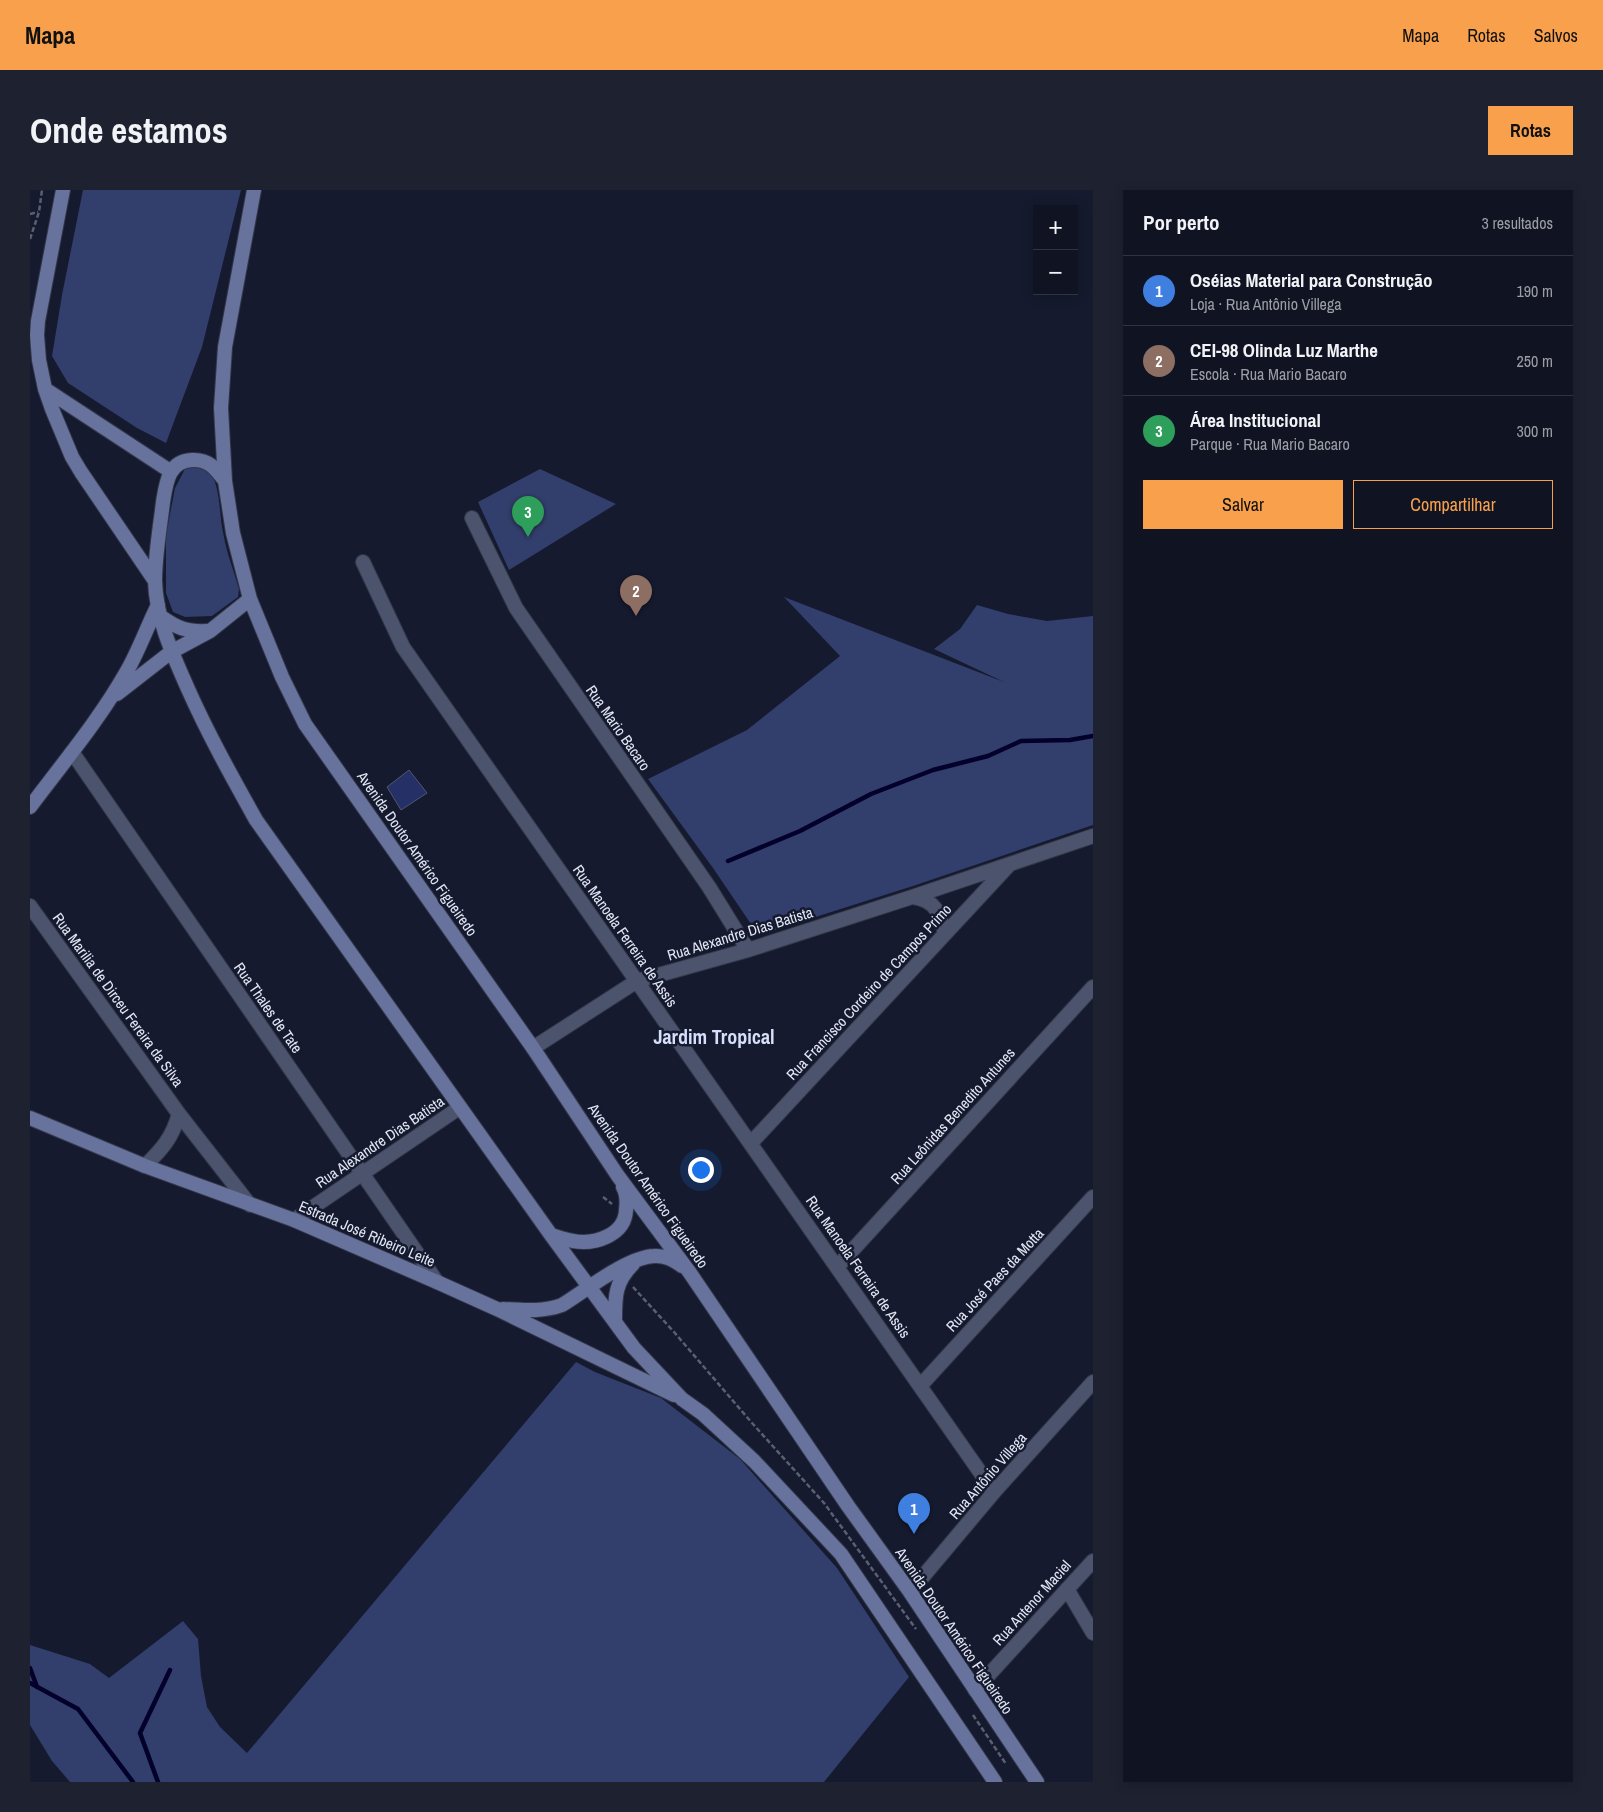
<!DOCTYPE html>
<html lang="pt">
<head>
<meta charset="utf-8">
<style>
	body { margin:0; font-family:"Archivo Narrow",sans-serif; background:#1e212f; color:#f1f3f6 }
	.controls { position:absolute; right:15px; top:15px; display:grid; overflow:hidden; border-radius:0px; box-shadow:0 2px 12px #0003 }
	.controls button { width:45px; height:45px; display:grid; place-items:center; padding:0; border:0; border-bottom:1px solid #303340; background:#101422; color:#f1f3f6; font:25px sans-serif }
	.you { position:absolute; left:670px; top:979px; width:18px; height:18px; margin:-12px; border:4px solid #fff; border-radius:50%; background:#1a73e8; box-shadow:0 0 0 8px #1a73e833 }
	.badge { display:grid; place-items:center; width:32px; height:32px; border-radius:50%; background:#f9a04c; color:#fff; font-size:16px; font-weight:700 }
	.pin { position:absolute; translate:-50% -41px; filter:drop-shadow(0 1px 2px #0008) }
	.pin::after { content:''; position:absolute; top:26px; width:18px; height:15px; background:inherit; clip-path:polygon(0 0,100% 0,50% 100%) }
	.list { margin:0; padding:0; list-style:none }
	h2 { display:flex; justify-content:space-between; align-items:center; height:65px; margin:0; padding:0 20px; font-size:21px }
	h2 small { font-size:16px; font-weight:400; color:#9c9ea5 }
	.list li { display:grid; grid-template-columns:32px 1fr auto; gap:15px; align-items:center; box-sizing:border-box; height:70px; padding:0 20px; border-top:1px solid #303340 }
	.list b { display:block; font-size:19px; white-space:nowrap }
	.list p { margin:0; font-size:16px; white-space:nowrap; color:#9c9ea5 }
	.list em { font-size:16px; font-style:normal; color:#9c9ea5 }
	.actions { display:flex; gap:10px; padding:15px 20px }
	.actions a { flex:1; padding:11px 0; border:1px solid #f9a04c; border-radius:0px; text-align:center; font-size:18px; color:#f9a04c }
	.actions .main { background:#f9a04c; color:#111 }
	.map { position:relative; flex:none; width:1063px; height:1592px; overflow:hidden; border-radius:0px }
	header { display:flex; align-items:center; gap:30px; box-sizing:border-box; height:70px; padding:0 25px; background:#f9a04c; color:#111 }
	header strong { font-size:24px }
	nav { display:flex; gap:28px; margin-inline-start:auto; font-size:18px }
	.intro { display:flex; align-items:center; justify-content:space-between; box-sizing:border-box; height:120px; padding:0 30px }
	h1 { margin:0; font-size:35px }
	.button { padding:12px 22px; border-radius:0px; background:#f9a04c; color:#111; font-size:18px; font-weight:700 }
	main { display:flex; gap:30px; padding:0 30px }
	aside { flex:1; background:#101422; border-radius:0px; box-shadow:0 2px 12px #0003 }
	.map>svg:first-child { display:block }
	.green { fill:#323e6b }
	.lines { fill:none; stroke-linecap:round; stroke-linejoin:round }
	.stream { stroke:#03002b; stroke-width:4.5 }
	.building { fill:#243066; stroke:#4f576e }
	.minor-casing { stroke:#32374a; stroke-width:16 }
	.secondary-casing { stroke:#32374a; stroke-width:16 }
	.path { stroke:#5a5f71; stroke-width:2.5; stroke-dasharray:5 2.5; stroke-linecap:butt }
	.minor { stroke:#4c546d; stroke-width:14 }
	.secondary { stroke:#67739c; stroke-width:14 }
	.labels { text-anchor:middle; stroke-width:5; stroke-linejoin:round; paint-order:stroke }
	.street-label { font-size:15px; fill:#e2e7f5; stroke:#151a2e }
	.district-label { font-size:20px; font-weight:bold; fill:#d5defa; stroke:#151a2e }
</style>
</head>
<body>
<header>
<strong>Mapa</strong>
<nav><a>Mapa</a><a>Rotas</a><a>Salvos</a></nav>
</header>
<div class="intro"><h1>Onde estamos</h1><a class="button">Rotas</a></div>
<main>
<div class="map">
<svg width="1063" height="1592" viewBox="0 0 1063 1592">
	<rect width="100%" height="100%" fill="#151a2e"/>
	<!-- green -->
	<path class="green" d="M53 0H211L172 157 136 253 107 238 38 193 22 166 32 105Z
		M177 276C192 297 188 322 194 347 197 364 204 381 209 399L208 407 182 426 155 427 143 422 136 403V345L145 298 156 277Z
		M510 279 586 314 479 380 448 312Z
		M754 407 974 492 904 459 930 439 947 415 978 424 1017 431 1063 426V635L883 696 732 744 725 740 683 678 618 589 717 540 810 466Z
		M546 1172 565 1182 631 1208 710 1269 807 1378 879 1487 794 1592H40L22 1571 0 1535V1455L60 1474 79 1488 153 1431 168 1449 171 1486 177 1517 190 1537 217 1563Z"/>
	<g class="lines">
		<!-- stream -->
		<path class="stream" d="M698 671 770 641 841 604 903 580 958 566 991 551 1040 550 1063 546
			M0 1478 7 1497
			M0 1493 48 1519 103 1592
			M128 1592 110 1543 140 1480"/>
	</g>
	<!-- building -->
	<path class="building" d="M379 580 397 603 371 620 357 597Z"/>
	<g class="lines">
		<!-- minor casing -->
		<g class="minor-casing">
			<path id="minor" d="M442 328 486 418 679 697 718 760
				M333 372 373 457 964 1302
				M42 562 407 1092
				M883 707C906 710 910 724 915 744
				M0 716 149 924 220 1015
				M503 858 607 791 718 760 882 707 1063 646
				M721 953 979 675
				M115 976C133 958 142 948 149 924
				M264 1030 429 918
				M808 1076 1063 797
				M891 1195 1063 1007
				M1037 1399 1063 1443
				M880 1402 964 1302 1063 1192
				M945 1500 1063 1371"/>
		</g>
		<!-- secondary casing -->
		<g class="secondary-casing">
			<path id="secondary" d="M33 0 8 131 7 145 9 170 15 199 22 219 42 267 51 282 125 391
				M224 0 195 157 191 218 195 291 203 343 220 409 252 487 275 534 503 858 588 986 660 1083 818 1316 880 1402 1007 1592
				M15 199 140 281
				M195 291C186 279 179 269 162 270 138 271 136 294 133 312 130 338 125 365 125 391 126 429 143 465 158 499 178 544 202 587 226 630L521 1045 604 1158 652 1209 673 1224 724 1271 811 1364 965 1592
				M130 426C147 438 156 442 177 441
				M87 504 141 462 180 441 220 409
				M0 617C33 573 70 529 97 481 109 460 117 437 128 415
				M0 928 115 976 264 1030 407 1092 467 1119 644 1205
				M521 1045C528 1047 536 1050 543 1051 565 1055 595 1045 596 1020 597 1012 597 1004 593 997
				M473 1119C493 1120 513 1122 532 1115 555 1101 597 1067 624 1066 635 1065 643 1070 652 1076
				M585 1130C585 1106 585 1092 603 1074"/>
		</g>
		<!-- path -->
		<path class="path" d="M0 24 8 22
			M0 49 9 22 12 0
			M573 1007 582 1014
			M603 1097 644 1142 722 1233 794 1313 886 1439
			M943 1525 976 1574"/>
		<!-- minor -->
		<use href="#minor" class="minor"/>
		<!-- secondary -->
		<use href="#secondary" class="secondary"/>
	</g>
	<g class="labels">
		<!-- street labels -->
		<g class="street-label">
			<text transform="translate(588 538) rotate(55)" y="5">Rua Mario Bacaro</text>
			<text transform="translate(387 664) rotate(55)" y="5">Avenida Doutor Américo Figueiredo</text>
			<text transform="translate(710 744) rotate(-17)" y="5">Rua Alexandre Dias Batista</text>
			<text transform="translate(595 746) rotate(55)" y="5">Rua Manoela Ferreira de Assis</text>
			<text transform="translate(839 802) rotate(-47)" y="5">Rua Francisco Cordeiro de Campos Primo</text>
			<text transform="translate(88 810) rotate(54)" y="5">Rua Marilia de Dirceu Fereira da Silva</text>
			<text transform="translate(238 818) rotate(55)" y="5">Rua Thales de Tate</text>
			<text transform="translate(923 926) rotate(-48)" y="5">Rua Leônidas Benedito Antunes</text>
			<text transform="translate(350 952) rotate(-34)" y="5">Rua Alexandre Dias Batista</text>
			<text transform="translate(618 996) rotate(55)" y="5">Avenida Doutor Américo Figueiredo</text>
			<text transform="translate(337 1044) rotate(23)" y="5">Estrada José Ribeiro Leite</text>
			<text transform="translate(828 1077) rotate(55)" y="5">Rua Manoela Ferreira de Assis</text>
			<text transform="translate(965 1090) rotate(-47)" y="5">Rua José Paes da Motta</text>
			<text transform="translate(958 1286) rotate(-49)" y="5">Rua Antônio Villega</text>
			<text transform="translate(1002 1413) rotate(-48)" y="5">Rua Antenor Maciel</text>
			<text transform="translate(924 1441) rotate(56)" y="5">Avenida Doutor Américo Figueiredo</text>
		</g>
		<!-- district labels -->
		<g class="district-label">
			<text x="684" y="854">Jardim Tropical</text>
		</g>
	</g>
</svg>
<div class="controls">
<button>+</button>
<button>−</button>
</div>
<div class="you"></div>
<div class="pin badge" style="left:884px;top:1344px;background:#3f7fe0">1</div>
<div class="pin badge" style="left:606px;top:426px;background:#8d6e63">2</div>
<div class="pin badge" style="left:498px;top:347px;background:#2e9e5b">3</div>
</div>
<aside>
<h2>Por perto<small>3 resultados</small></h2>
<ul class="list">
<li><span class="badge" style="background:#3f7fe0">1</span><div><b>Oséias Material para Construção</b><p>Loja · Rua Antônio Villega</p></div><em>190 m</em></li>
<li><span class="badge" style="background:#8d6e63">2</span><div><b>CEI-98 Olinda Luz Marthe</b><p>Escola · Rua Mario Bacaro</p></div><em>250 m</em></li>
<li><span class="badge" style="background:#2e9e5b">3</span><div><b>Área Institucional</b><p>Parque · Rua Mario Bacaro</p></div><em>300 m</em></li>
</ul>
<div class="actions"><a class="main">Salvar</a><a>Compartilhar</a></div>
</aside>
</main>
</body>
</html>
